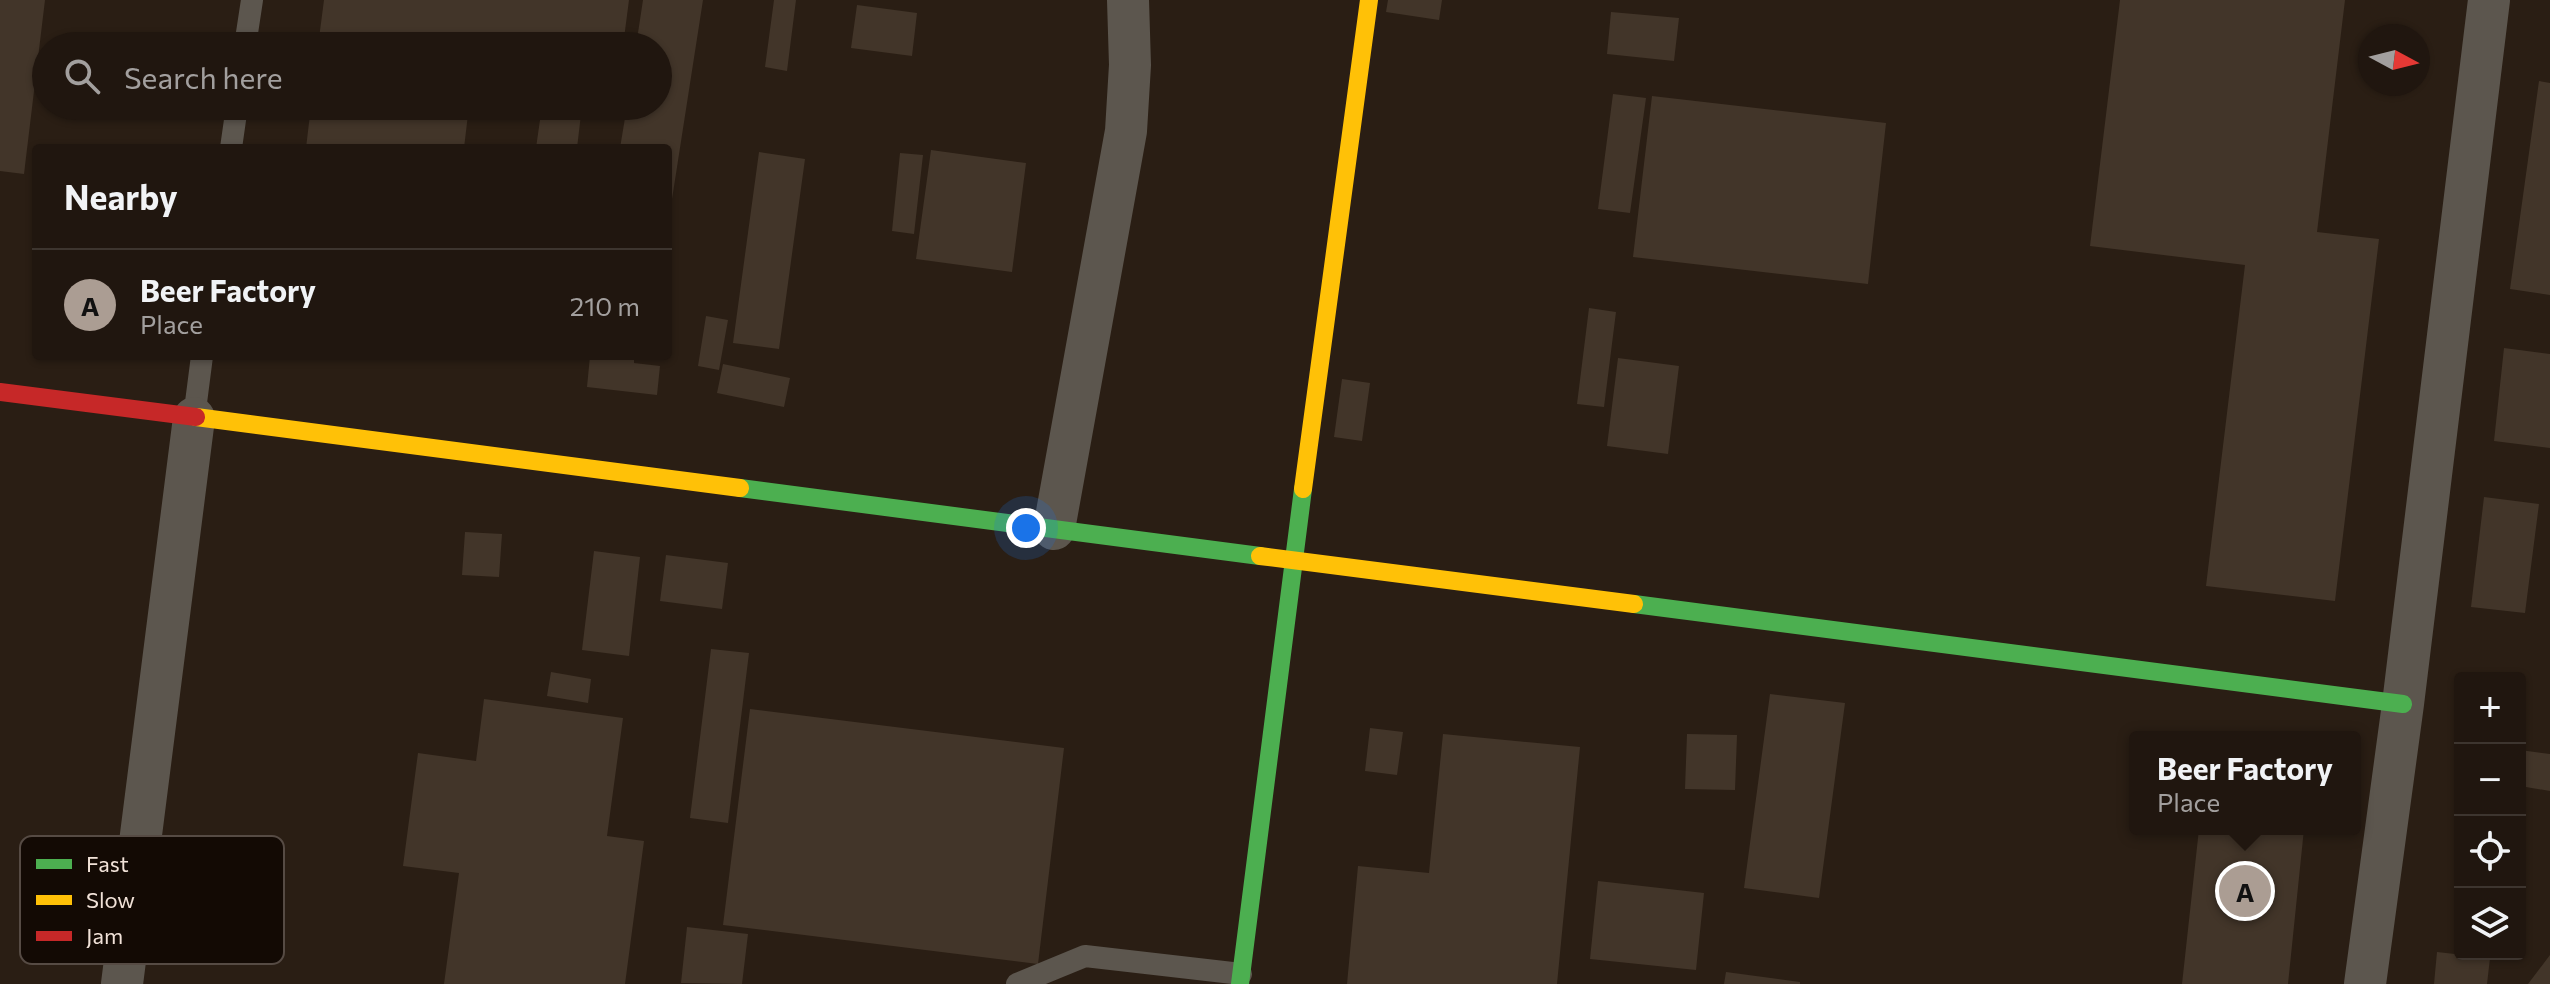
<!DOCTYPE html>
<html lang="en">
<head>
<meta charset="utf-8">
<style>
	body { margin:0; font-family:Commissioner,sans-serif; background:#2d231d; color:#f1f3f6 }
	.controls { position:absolute; right:24px; bottom:24px; display:grid; overflow:hidden; border-radius:8px; box-shadow:0 2px 6px #0004 }
	.controls button { width:72px; height:72px; display:grid; place-items:center; padding:0; border:0; border-bottom:2px solid #3d352f; background:#20160f; color:#f1f3f6; font:40px sans-serif }
	.compass { position:absolute; left:2358px; top:24px; width:72px; height:72px; border-radius:50%; background:#20160f; box-shadow:0 2px 6px #0004; rotate:97deg }
	.you { position:absolute; left:1026px; top:528px; width:28px; height:28px; margin:-20px; border:6px solid #fff; border-radius:50%; background:#1a73e8; box-shadow:0 0 0 12px #1a73e833 }
	.badge { display:grid; place-items:center; width:52px; height:52px; border-radius:50%; background:#ab9d93; color:#111; font-size:26px; font-weight:700 }
	.pin { position:absolute; translate:-50% -50%; border:4px solid #fff; box-shadow:0 2px 8px #0006 }
	.popup { position:absolute; left:2129px; top:731px; width:232px; height:104px; box-sizing:border-box; display:grid; place-content:center; border-radius:8px; background:#20160f; filter:drop-shadow(0 2px 6px #0005); font-size:26px; white-space:nowrap; color:#a29f9e }
	.popup b { font-size:30px; color:#f1f3f6 }
	.popup::after { content:''; position:absolute; left:50%; top:100%; margin-left:-16px; border:16px solid transparent; border-top-color:#20160f }
	.list { margin:0; padding:0; list-style:none }
	h2 { display:flex; justify-content:space-between; align-items:center; height:104px; margin:0; padding:0 32px; font-size:34px }
	h2 small { font-size:26px; font-weight:400; color:#a29f9e }
	.list li { display:grid; grid-template-columns:52px 1fr auto; gap:24px; align-items:center; box-sizing:border-box; height:112px; padding:0 32px; border-top:2px solid #3d352f }
	.list b { display:block; font-size:30px; white-space:nowrap }
	.list p { margin:0; font-size:26px; white-space:nowrap; color:#a29f9e }
	.list em { font-size:26px; font-style:normal; color:#a29f9e }
	.icon { flex:none; width:44px; height:44px; fill:none; stroke:currentColor; stroke-width:2; stroke-linecap:round; stroke-linejoin:round }
	.map { position:relative; flex:none; width:2550px; height:984px; overflow:hidden }
	.search { position:absolute; background:#20160f; box-shadow:0 2px 6px #0004; left:32px; top:32px; width:640px; height:88px; display:flex; align-items:center; gap:20px; box-sizing:border-box; padding:0 28px; border-radius:44px; color:#a29f9e; font-size:30px }
	.panel { position:absolute; background:#20160f; box-shadow:0 2px 6px #0004; left:32px; top:144px; width:640px; height:216px; border-radius:8px }
	.map>svg:first-child { display:block }
	.building { fill:#423529 }
	.lines { fill:none; stroke-linecap:round; stroke-linejoin:round }
	.lane { stroke:#5c564e; stroke-width:22 }
	.street { stroke:#5c564e; stroke-width:42 }
	.fast { stroke:#4caf50; stroke-width:18 }
	.slow { stroke:#ffc107; stroke-width:18 }
	.jam { stroke:#c62828; stroke-width:18 }
	.key { fill:#130a04; stroke:#564b44; stroke-width:2 }
	.key-label { font-size:22px; fill:#f1e2d8 }
</style>
</head>
<body>
<div class="map">
<svg width="2550" height="984" viewBox="0 0 2550 984">
	<rect width="100%" height="100%" fill="#2a1e14"/>
	<!-- building -->
	<path class="building" d="M0 0H45L24 174 0 171Z
		M324 0H629L623 46H318Z
		M643 0H703L670 212 668 148H620L627 106H658V46H636Z
		M774 0H796L787 71 765 67Z
		M1388 0H1442L1439 20 1386 12Z
		M2120 0H2345L2317 232 2379 239 2335 601 2206 586 2245 265 2090 246Z
		M857 5 917 13 912 56 851 48Z
		M1611 12 1679 18 1674 61 1607 54Z
		M2539 81 2550 83V295L2510 289Z
		M1613 94 1646 98 1630 213 1598 209Z
		M1652 96 1886 123 1868 284 1633 257Z
		M311 106H469L464 148H306Z
		M542 106H582L577 148H536Z
		M931 150 1026 163 1012 272 916 259Z
		M759 152 805 159 779 349 733 343Z
		M900 153 923 155 914 234 892 231Z
		M1589 308 1616 312 1604 407 1577 404Z
		M706 316 728 320 719 370 698 366Z
		M2504 348 2550 354V448L2494 441Z
		M590 356H634V363L660 366 657 395 587 387Z
		M1618 358 1679 366 1668 454 1607 446Z
		M723 364 790 378 784 407 717 393Z
		M1342 379 1370 383 1362 441 1334 437Z
		M2484 497 2539 504 2525 613 2471 607Z
		M465 532 502 534 499 577 462 575Z
		M594 551 640 557 629 656 582 650Z
		M666 555 728 563 722 609 660 601Z
		M711 649 749 653 728 823 690 818Z
		M551 672 591 679 588 703 547 696Z
		M1770 694 1845 703 1819 898 1744 888Z
		M484 699 623 718 607 836 644 841 625 984H444L459 873 403 866 418 753 476 761Z
		M750 709 1064 748 1038 964 723 925Z
		M1370 728 1403 732 1397 775 1365 771Z
		M1443 734 1580 747 1557 984H1347L1358 866 1429 873Z
		M1687 734 1737 735 1735 790 1685 789Z
		M2520 750 2550 754V791L2520 786Z
		M2199 829H2304L2288 984H2182Z
		M1598 881 1704 893 1696 970 1590 959Z
		M687 927 748 934 742 984 681 983Z
		M2437 952 2490 958 2487 984H2434Z
		M2550 955V984H2528Z
		M1726 972 1800 982V984H1724Z"/>
	<g class="lines">
		<!-- lane -->
		<path class="lane" d="M245 46 252 0
			M231 148 237 106
			M194 418 202 356
			M1017 984 1085 956 1241 974"/>
		<!-- street -->
		<path class="street" d="M1054 529 1126 131 1130 65 1128 0
			M122 984 194 418
			M2365 984 2403 704 2489 0"/>
		<!-- fast -->
		<path class="fast" d="M740 488 1260 556
			M1634 604 2403 704
			M1240 984 1303 489"/>
		<!-- slow -->
		<path class="slow" d="M196 417 740 488
			M1303 489 1369 0
			M1260 556 1634 604"/>
		<!-- jam -->
		<path class="jam" d="M0 392 196 417"/>
	</g>
	<!-- legend -->
	<rect x="20" y="836" width="264" height="128" rx="12" class="key"/>
	<rect x="36" y="859" width="36" height="10" fill="#4caf50"/>
	<rect x="36" y="895" width="36" height="10" fill="#ffc107"/>
	<rect x="36" y="931" width="36" height="10" fill="#c62828"/>
	<g class="key-label">
		<text x="86" y="872">Fast</text>
		<text x="86" y="908">Slow</text>
		<text x="86" y="944">Jam</text>
	</g>
</svg>
<div class="controls">
<button>+</button>
<button>−</button>
<button><svg class="icon" aria-label="locate" viewBox="0 0 24 24"><circle cx="12" cy="12" r="6"/><path d="M12 2v4M12 18v4M2 12h4M18 12h4"/></svg></button>
<button><svg class="icon" aria-label="layers" viewBox="0 0 24 24"><path d="M12 4l9 5-9 5-9-5zM3 14l9 5 9-5"/></svg></button>
</div>
<svg class="compass" viewBox="-18 -18 36 36"><path d="M0-13l5 13h-10z" fill="#e53935"/><path d="M0 13l5-13h-10z" fill="#a29f9e"/></svg>
<div class="you"></div>
<div class="pin badge" style="left:2245px;top:891px">A</div>
<div class="popup"><b>Beer Factory</b>Place</div>
<div class="search"><svg class="icon" aria-label="search" viewBox="0 0 24 24"><circle cx="10" cy="10" r="6"/><path d="M15 15l6 6"/></svg>Search here</div>
<section class="panel">
<h2>Nearby<small></small></h2>
<ul class="list">
<li><span class="badge">A</span><div><b>Beer Factory</b><p>Place</p></div><em>210 m</em></li>
</ul>
</section>
</div>
</body>
</html>
